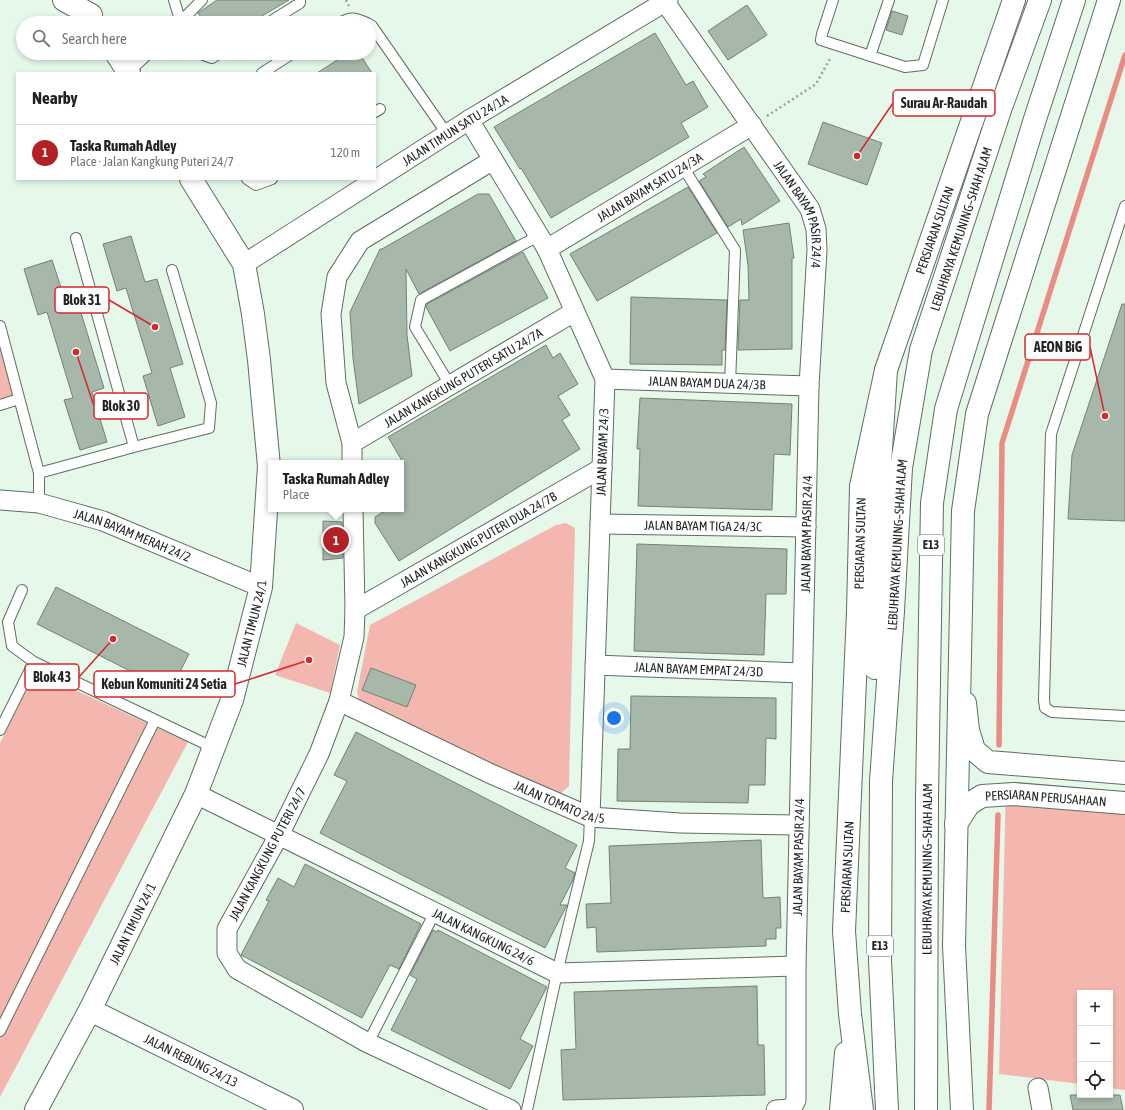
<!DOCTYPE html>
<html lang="en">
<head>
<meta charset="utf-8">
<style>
	body { margin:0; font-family:"Asap Condensed",sans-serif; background:#f2f2f2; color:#202124 }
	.controls { position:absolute; right:12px; bottom:12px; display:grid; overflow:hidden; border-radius:0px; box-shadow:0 2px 6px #0003 }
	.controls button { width:36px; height:36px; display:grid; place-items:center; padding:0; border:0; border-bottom:1px solid #e0e0e0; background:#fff; color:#202124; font:20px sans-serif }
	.you { position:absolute; left:614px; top:718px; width:14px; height:14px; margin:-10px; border:3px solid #fff; border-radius:50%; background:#1a73e8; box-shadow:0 0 0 6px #1a73e833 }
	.badge { display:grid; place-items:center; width:26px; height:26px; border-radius:50%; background:#b22125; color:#fff; font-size:13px; font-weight:700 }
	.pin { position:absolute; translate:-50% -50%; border:2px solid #fff; box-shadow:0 1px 4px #0006 }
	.popup { position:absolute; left:268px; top:460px; width:136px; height:52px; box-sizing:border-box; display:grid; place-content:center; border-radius:0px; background:#fff; filter:drop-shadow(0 1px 3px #0005); font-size:13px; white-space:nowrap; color:#757577 }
	.popup b { font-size:15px; color:#202124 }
	.popup::after { content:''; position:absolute; left:50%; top:100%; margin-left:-8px; border:8px solid transparent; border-top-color:#fff }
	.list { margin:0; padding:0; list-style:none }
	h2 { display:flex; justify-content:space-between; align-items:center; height:52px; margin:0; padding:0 16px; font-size:17px }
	h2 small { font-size:13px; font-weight:400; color:#757577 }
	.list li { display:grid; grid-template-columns:26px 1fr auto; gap:12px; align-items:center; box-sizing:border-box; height:56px; padding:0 16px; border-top:1px solid #e0e0e0 }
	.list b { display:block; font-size:15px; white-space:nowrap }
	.list p { margin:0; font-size:13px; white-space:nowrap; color:#757577 }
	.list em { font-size:13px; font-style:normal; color:#757577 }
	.icon { flex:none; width:22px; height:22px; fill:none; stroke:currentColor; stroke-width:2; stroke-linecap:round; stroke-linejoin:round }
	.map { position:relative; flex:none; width:1125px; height:1110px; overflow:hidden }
	.search { position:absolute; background:#fff; box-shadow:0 2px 6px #0003; left:16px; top:16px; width:360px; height:44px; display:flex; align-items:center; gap:10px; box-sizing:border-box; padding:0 14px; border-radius:22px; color:#757577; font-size:15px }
	.panel { position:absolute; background:#fff; box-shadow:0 2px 6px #0003; left:16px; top:72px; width:360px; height:108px; border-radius:0px }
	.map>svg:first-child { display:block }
	.green { fill:#f3b7b0 }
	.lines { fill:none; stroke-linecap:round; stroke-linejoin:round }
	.stream { stroke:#ea8c83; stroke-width:5.5 }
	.building { fill:#a7b8ab; stroke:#728276 }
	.service-casing { stroke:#5e6e62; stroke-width:12 }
	.minor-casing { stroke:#5e6e62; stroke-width:21 }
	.tertiary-casing { stroke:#5e6e62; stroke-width:24 }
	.secondary-casing { stroke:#5e6e62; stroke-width:24 }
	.primary-casing { stroke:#5e6e62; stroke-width:24 }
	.motorway-casing { stroke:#5e6e62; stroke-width:24 }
	.path { stroke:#96a499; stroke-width:2.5; stroke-dasharray:2 3; stroke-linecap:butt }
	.service { stroke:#fff; stroke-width:10 }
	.minor { stroke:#fff; stroke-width:19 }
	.tertiary { stroke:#fff; stroke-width:22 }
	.secondary { stroke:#fff; stroke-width:22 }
	.primary { stroke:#fff; stroke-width:22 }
	.motorway { stroke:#fff; stroke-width:22 }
	.labels { text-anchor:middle; stroke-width:3; stroke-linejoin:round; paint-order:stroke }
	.shield { fill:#fff; stroke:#626663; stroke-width:1 }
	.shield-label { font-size:12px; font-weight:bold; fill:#1f2520 }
	.street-label { font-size:13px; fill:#1f2520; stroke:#fff }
	.leader { fill:none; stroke:#d62828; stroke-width:1.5 }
	.callout-dot { fill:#d62828; stroke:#fff; stroke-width:1.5 }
	.callout { fill:#fff; stroke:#d62828; stroke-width:1.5 }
	.callout-label { font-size:14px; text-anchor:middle; font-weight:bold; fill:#1f2520 }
</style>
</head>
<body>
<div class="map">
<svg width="1125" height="1110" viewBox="0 0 1125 1110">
	<rect width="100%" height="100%" fill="#e5f8ea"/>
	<!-- green -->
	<path class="green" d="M0 326 19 399 0 405Z
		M566 523 575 528 569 786 560 794 548 795 360 703 357 692 370 625 556 525Z
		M296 623 340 645 330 693 275 675Z
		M36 672 188 742 0 1097V743Z
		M1006 782 1125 797V1090L1110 1088V993H1080V1084L999 1074Z"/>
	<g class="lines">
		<!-- stream -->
		<path class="stream" d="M999 745 1002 443 1125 55
			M989 1110 998 815"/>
	</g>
	<!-- building -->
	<path class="building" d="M217 0H289L250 23H205L198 13Z
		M747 5 767 35 728 60 708 31Z
		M892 11 908 16 902 35 886 30Z
		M655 33 686 85 693 81 708 107 681 123 689 137 551 218 521 168 520 169 494 127Z
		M348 53H359L372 73H317Z
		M823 122 882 143 867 185 808 164Z
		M744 147 780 201 742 225 741 219 728 227 699 181 706 177 703 174Z
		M688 187 717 233 597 301 570 254Z
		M478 194H489L516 241 419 294 406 269 407 335 412 376 359 404 353 358 350 312 380 249H382Z
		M789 223 794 258H792V349L738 350 740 300H749L748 265 743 230Z
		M131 236 145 282 157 279 183 364 170 368 185 417 158 426 143 376 152 373 126 288 117 291 103 244Z
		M523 252 548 298 450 351 426 307 427 304Z
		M52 260 67 306 78 303 104 388 92 392 107 442 80 450 64 400 73 398 47 312 38 315 24 269Z
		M631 297 727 300 725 350H722V365L630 364Z
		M1122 304H1125V521L1068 519 1072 455Z
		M546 345 553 358 560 353 578 384 558 396 570 415 562 420 580 449 399 561 375 523V517L388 509H401V459L388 437Z
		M640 398 792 404 790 455 774 454 772 510 638 506 640 449H637Z
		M323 521 342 522 343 558 323 560Z
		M637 544 787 549 786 594H766L764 655 634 651Z
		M56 587 189 654 170 691 37 624Z
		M371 668 416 685 407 707 362 690Z
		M631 696 776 698V739L766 738 765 785H749L748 803 617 801 618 749H630Z
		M356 732 577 845 565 868 575 873 573 880 560 905H567L566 907 545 948 320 833 347 781 334 775Z
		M761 840 763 898 780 897 781 928H776V939H766V946L597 952 596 927 587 928 586 904 611 903 609 846Z
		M305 864 421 924 399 969 390 965 362 1018 241 955 269 901 266 900 278 878 294 887Z
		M433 930 437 932 438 930 547 987 520 1039 533 1046 510 1089 391 1030 417 979 410 975Z
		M757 986 758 1045H764L765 1095 563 1100 561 1050 576 1049 574 992Z
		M1070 1095H1120L1123 1110H1073Z"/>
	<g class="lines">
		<!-- service casing -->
		<g class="service-casing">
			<path id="service" d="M174 0 181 23
				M833 0 822 34 821 40 905 67 923 65 943 0
				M179 23 202 0
				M268 23 300 3V0
				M340 23C351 16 356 18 367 23
				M369 24 372 26 447 134
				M198 53 212 58 220 53
				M870 56 889 0
				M128 73 149 53
				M262 73 293 53
				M375 112 380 109
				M683 167 735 250 730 384
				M247 179 256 185 272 179
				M1125 206 1051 434 1044 700 1045 708 1052 712 1125 716
				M76 238 134 447 209 428 211 403 172 270
				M0 326 39 473V503
				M450 385 415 327 421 300 538 236
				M0 405 19 399
				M39 473 134 447
				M22 590 8 622 12 646 34 662 214 748
				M0 730 34 662
				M0 1031 155 720
				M368 1043 435 912
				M527 1110 557 973 589 841 590 817"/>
		</g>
		<!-- minor casing -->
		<g class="minor-casing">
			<g id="minor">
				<path id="s1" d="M665 2 810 209 816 229 817 250 809 386 796 966V1100L793 1106 789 1109 776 1110"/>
				<path d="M469 120 547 249 605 379 590 817"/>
				<path id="s2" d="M547 249 752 125"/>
				<path id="s3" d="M244 264 469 120 668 0"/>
				<path id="s4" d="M605 379 809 386"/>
				<path id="s5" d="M352 443 574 312"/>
				<path d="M352 463V443L336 383 331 314 337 277 360 241 493 160"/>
				<path id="s6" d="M0 500 39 503 103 521 261 587"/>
				<path d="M353 509 355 610 354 637 339 701 319 754 279 835 227 929V953L237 969 368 1043 511 1110"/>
				<path id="s7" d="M600 524 806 527"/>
				<path id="s8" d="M355 610 602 468"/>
				<path id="s9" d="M595 665 802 673"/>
				<path id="s10" d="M339 701 489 773 590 817 680 823 799 825"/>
				<path id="s11" d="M196 794 557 973 796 966"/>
				<path d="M1038 1088 1042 1110"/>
			</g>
		</g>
		<!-- tertiary casing -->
		<g class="tertiary-casing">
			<g id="tertiary">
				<path d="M64 0 91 15"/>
				<path d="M116 53 129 73"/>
				<path id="s12" d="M90 1010 292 1110"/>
				<path id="s13" d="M36 1110 90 1010 196 794 232 700 261 587 269 466 259 360 253 314 244 264 191 179"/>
			</g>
		</g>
		<!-- secondary casing -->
		<g class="secondary-casing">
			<g id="secondary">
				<path d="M965 703 968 730 974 750 988 762 1125 773"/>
				<path id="s14" d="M956 824 969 804 982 796 1014 794 1125 803"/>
			</g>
		</g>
		<!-- primary casing -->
		<g class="primary-casing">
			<g id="primary">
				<path d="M841 1110 846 1053"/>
				<path id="s15" d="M862 1110 850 1014 844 931 858 612 861 486 886 370 1014 0"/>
				<path d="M962 1110 954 946 963 511 977 414 1109 0"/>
			</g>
		</g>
		<!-- motorway casing -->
		<g class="motorway-casing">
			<g id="motorway">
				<path d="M875 668 878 496 886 370"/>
				<path id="s16" d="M887 1110 880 960 881 781 893 611 901 468 921 350 1000 110 1040 0"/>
				<path id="s17" d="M926 1110 927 797 932 503 946 409 1035 119 1074 0"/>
			</g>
		</g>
		<!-- path -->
		<path class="path" d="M346 0 349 6
			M767 116 816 84 831 57"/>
		<!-- service -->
		<use href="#service" class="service"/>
		<!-- minor -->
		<use href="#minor" class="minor"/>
		<!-- tertiary -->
		<use href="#tertiary" class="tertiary"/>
		<!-- secondary -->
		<use href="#secondary" class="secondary"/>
		<!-- primary -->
		<use href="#primary" class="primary"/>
		<!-- motorway -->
		<use href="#motorway" class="motorway"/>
	</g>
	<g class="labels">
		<!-- shield labels -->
		<g class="shield">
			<rect x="918" y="535" width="26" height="20" rx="3"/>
			<rect x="867" y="936" width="26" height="20" rx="3"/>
		</g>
		<g class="shield-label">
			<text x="931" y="549">E13</text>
			<text x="880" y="950">E13</text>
		</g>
		<!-- street labels -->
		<g class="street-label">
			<text dy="5" stroke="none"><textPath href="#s3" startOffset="250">JALAN TIMUN SATU 24/1A</textPath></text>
			<text dy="5" stroke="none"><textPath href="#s2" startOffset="120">JALAN BAYAM SATU 24/3A</textPath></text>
			<text dy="5" stroke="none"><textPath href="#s1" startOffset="254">JALAN BAYAM PASIR 24/4</textPath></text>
			<text dy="5" stroke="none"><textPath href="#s16" startOffset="890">LEBUHRAYA KEMUNING–SHAH ALAM</textPath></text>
			<text dy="5" stroke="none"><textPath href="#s15" startOffset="892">PERSIARAN SULTAN</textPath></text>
			<text dy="5" stroke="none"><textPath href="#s5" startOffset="129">JALAN KANGKUNG PUTERI SATU 24/7A</textPath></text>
			<text dy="5" stroke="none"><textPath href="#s4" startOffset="102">JALAN BAYAM DUA 24/3B</textPath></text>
			<text transform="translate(602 452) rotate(-88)" y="5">JALAN BAYAM 24/3</text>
			<text dy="5" stroke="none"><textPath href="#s7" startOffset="103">JALAN BAYAM TIGA 24/3C</textPath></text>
			<text transform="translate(806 534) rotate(-89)" y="5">JALAN BAYAM PASIR 24/4</text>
			<text dy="5" stroke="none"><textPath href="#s6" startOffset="138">JALAN BAYAM MERAH 24/2</textPath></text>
			<text dy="5" stroke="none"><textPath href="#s8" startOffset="142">JALAN KANGKUNG PUTERI DUA 24/7B</textPath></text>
			<text dy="5" stroke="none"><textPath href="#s15" startOffset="568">PERSIARAN SULTAN</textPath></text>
			<text dy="5" stroke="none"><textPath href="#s16" startOffset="566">LEBUHRAYA KEMUNING–SHAH ALAM</textPath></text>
			<text dy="5" stroke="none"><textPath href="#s13" startOffset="534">JALAN TIMUN 24/1</textPath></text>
			<text dy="5" stroke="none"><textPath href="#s9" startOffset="104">JALAN BAYAM EMPAT 24/3D</textPath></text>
			<text dy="5" stroke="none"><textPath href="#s10" startOffset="243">JALAN TOMATO 24/5</textPath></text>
			<text dy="5" stroke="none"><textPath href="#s14" startOffset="103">PERSIARAN PERUSAHAAN</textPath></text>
			<text transform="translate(267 854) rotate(-62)" y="5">JALAN KANGKUNG PUTERI 24/7</text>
			<text transform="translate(798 857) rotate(-89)" y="5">JALAN BAYAM PASIR 24/4</text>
			<text dy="5" stroke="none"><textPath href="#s15" startOffset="244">PERSIARAN SULTAN</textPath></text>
			<text dy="5" stroke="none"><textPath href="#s17" startOffset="241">LEBUHRAYA KEMUNING–SHAH ALAM</textPath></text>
			<text dy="5" stroke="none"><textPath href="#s13" startOffset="210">JALAN TIMUN 24/1</textPath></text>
			<text dy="5" stroke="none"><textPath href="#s11" startOffset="321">JALAN KANGKUNG 24/6</textPath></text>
			<text dy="5" stroke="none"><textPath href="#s12" startOffset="113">JALAN REBUNG 24/13</textPath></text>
		</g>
	</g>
	<!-- callouts -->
	<path class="leader" d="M857 156L893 103M155 327L109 300M1105 416L1090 347M76 352L94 406M113 639L79 677M309 660L235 684"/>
	<g class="callout-dot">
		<circle cx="857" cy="156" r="4"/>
		<circle cx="155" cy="327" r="4"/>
		<circle cx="1105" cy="416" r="4"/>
		<circle cx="76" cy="352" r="4"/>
		<circle cx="113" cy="639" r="4"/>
		<circle cx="309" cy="660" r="4"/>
	</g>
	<g class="callout">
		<rect x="893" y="90" width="102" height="26" rx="4"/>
		<rect x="55" y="287" width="54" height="26" rx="4"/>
		<rect x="1025" y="334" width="65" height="26" rx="4"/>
		<rect x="94" y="393" width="54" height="26" rx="4"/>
		<rect x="25" y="664" width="54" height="26" rx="4"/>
		<rect x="94" y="671" width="141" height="26" rx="4"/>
	</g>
	<g class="callout-label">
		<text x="944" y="108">Surau Ar-Raudah</text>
		<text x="82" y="305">Blok 31</text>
		<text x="1058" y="352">AEON BiG</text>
		<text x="121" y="411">Blok 30</text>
		<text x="52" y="682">Blok 43</text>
		<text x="164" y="689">Kebun Komuniti 24 Setia</text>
	</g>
</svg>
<div class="controls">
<button>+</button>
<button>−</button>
<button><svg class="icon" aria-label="locate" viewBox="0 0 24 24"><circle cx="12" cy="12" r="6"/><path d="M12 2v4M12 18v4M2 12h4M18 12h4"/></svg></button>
</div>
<div class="you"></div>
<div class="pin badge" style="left:336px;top:540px">1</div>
<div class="popup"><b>Taska Rumah Adley</b>Place</div>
<div class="search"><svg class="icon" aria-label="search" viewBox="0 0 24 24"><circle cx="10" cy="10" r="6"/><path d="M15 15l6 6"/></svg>Search here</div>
<section class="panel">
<h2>Nearby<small></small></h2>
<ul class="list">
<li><span class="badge">1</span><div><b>Taska Rumah Adley</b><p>Place · Jalan Kangkung Puteri 24/7</p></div><em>120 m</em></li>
</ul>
</section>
</div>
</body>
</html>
